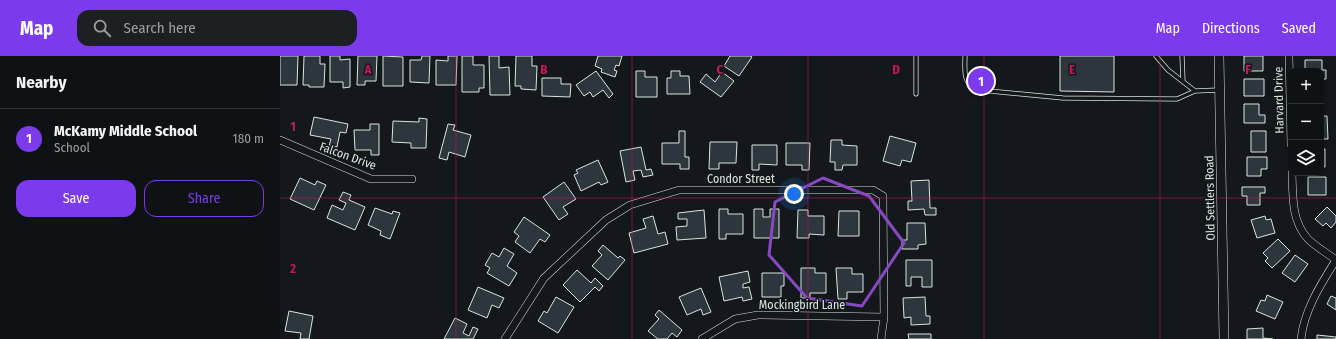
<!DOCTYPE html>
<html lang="en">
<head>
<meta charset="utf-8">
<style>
	body { margin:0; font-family:"Fira Sans Condensed",sans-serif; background:#1d2022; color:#f1f3f6 }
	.controls { position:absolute; right:12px; top:12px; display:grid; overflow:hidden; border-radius:8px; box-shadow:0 2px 10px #0003 }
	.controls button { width:36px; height:36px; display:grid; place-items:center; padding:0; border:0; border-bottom:1px solid #2f3234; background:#0f1215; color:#f1f3f6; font:20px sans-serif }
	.you { position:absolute; left:514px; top:138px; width:14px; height:14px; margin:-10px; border:3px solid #fff; border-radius:50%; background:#1a73e8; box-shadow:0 0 0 6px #1a73e833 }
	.badge { display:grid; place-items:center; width:26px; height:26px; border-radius:50%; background:#7c3aed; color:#fff; font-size:13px; font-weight:700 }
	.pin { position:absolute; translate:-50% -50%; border:2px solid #fff; box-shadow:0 1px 4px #0006 }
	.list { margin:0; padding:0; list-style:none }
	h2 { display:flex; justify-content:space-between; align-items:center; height:52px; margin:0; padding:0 16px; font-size:17px }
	h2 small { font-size:13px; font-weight:400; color:#9b9ea0 }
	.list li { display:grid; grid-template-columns:26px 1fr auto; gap:12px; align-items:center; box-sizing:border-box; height:60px; padding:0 16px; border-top:1px solid #2f3234 }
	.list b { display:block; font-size:15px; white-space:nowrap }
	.list p { margin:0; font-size:13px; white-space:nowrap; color:#9b9ea0 }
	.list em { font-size:13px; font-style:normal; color:#9b9ea0 }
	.actions { display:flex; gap:8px; padding:12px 16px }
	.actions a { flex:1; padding:9px 0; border:1px solid #7c3aed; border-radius:12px; text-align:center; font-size:14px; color:#7c3aed }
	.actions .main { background:#7c3aed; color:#fff }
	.icon { flex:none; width:22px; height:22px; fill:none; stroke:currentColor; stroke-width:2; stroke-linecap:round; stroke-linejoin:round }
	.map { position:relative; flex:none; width:1056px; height:283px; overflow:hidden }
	header { display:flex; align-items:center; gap:24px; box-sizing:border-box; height:56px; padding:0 20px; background:#7c3aed; color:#fff }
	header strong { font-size:19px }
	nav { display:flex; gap:22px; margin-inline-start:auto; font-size:14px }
	.search { width:280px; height:36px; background:#1d2022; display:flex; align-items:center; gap:10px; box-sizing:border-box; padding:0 14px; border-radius:12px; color:#9b9ea0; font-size:15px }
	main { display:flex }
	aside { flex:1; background:#0f1215 }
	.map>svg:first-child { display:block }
	.building { fill:#2c363c; stroke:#d8e6dc }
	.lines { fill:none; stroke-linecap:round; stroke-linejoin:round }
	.service-casing { stroke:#d8e6dc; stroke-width:5 }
	.minor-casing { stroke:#d8e6dc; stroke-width:8 }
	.tertiary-casing { stroke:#d8e6dc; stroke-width:10 }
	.service { stroke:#14181c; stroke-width:3.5 }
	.minor { stroke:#14181c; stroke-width:7 }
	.tertiary { stroke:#14181c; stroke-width:9 }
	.marked { fill:none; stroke:#8948c3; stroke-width:3; stroke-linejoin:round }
	.grid { fill:none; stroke:#c2185b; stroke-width:1; stroke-opacity:0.55 }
	.labels { text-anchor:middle; stroke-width:3; stroke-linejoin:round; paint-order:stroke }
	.street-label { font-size:12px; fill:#d8e6dc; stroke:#14181c }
	.grid-label { font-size:13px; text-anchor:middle; font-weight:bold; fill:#c2185b; stroke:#14181c; stroke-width:3; stroke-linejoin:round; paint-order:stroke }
</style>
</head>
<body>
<header>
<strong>Map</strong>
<div class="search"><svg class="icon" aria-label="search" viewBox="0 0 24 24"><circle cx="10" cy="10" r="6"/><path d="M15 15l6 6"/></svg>Search here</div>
<nav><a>Map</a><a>Directions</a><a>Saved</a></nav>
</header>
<main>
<aside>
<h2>Nearby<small></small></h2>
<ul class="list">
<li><span class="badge">1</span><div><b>McKamy Middle School</b><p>School</p></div><em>180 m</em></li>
</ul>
<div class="actions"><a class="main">Save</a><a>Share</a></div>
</aside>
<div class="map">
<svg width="1056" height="283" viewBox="0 0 1056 283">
	<rect width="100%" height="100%" fill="#14181c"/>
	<!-- building -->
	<path class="building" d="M0 0H18L17 29H0Z
		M24 0H40V8H45L44 31H29V29H23Z
		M50 0H60V4L70 3V31L63 32V26H50Z
		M78 0H97L96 25H85V29H77Z
		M103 0 123 1V30H103Z
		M142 0H150L149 27 130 26V4H141Z
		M168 0H177L176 29H156V4L168 5Z
		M182 0H193V9H204V32H199V36H182Z
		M209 0H219V12L229 11 230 39H210Z
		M236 0H252V10H257L256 34 241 33V30H235Z
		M318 0H342L339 10 336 9 334 14 337 15 335 21 321 16 322 13 315 10Z
		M450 0H470L472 1 459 20 444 10Z
		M780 0H834V36L780 35Z
		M964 0H983V15H964Z
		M1025 4H1042V14H1046V23H1041V15H1025Z
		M316 15 333 38 329 42 323 34 313 41 310 36 304 40 296 29Z
		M356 15H365V21H377V41H356Z
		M391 15H400V20H409L410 38H387V22H391Z
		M442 16 454 25 441 41 420 26 426 18 435 26Z
		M262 22H281V28H291L290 41 262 40Z
		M964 23H984V40H964Z
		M964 48H979V59H985V67H964Z
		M1041 60H1047L1048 83H1041Z
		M34 61 68 68 66 77 60 76 57 91 49 90 51 83 30 79Z
		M139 62 147 63 146 92H131V87L112 86 113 65 139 66Z
		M90 68H99V99H91V94H75L74 74H90Z
		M168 68 175 69 173 74 191 79 185 101 169 96 167 104 159 102Z
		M399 75H405V101H409V113H400V108H382V87H399Z
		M971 75H986V96H971Z
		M610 80 636 87 631 106 622 104 620 110 603 105Z
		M551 84H562V89L577 90V109H563L562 114H555V106H550Z
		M430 86H457L456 107H439V113H429Z
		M506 87H530L529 114H522V109H506Z
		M472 89H497V109L479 108V114H472Z
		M361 91 366 114 371 113 373 119 363 121 361 114 353 115 355 124 346 126 340 95Z
		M1041 93H1045V111H1041Z
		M967 101H987V113H981V120H967Z
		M318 104 328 126 321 129 319 126 301 135 294 119 298 117 296 114Z
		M1028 121H1046V139H1028Z
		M20 122 35 129 37 125 46 129 34 154 10 143Z
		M649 124 650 152H656V159H645L644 153 628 154V145H632L631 125Z
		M284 126 296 143 283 151 288 158 279 164 263 141Z
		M962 131H985V137H980V149H967V140H962Z
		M63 136 71 139 69 144 85 151 75 174 47 162 52 149 63 154 66 147 59 144Z
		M1047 151 1056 160V166L1051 172 1046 167 1043 170 1035 163Z
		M95 152 112 158 113 155 120 157 110 183 100 179 101 175 88 169Z
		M439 153H448V158H463V178H446V183H439Z
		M474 153H483V161H490V153H499V182H474Z
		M424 154 426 182 397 184 396 171 407 170V163H398V157Z
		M518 154H528V160H544V179L529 178V182H517Z
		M559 155H579V180H558Z
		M373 160 378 178 385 176 388 188 354 197 349 177 366 172 363 163Z
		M985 160 986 164 991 163 995 177 977 182 971 164Z
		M244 161 270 179 265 186 260 183 250 197 235 186 239 180 234 176Z
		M627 167H645L646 188 638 189V193H622V184H627Z
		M998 183 1010 195 992 212 985 205 988 202 983 197Z
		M323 189 338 202 340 200 345 204 328 224 312 210 322 199 318 195Z
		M224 192 234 198 227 210 237 217 229 230 207 217 210 212 205 209 212 197 219 201Z
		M1015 199 1028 208 1015 226 1002 217Z
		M626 204H652V231H642V221H631V230H626Z
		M521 212H535V217H546V237H530V242H521Z
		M556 212H572V218H583V236H567V243H558Z
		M297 214 311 227 315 222 323 230 319 235 315 231 300 246 283 229Z
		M468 215 470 226 463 228V232L469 231 472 243 463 245 462 241 444 245 439 221Z
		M482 217H504V230H501V241H482Z
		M198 231 224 242 219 252 212 249 207 262 188 254Z
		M421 232 431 256 423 259 421 253 407 259 399 241Z
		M987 239 1003 246 995 263 976 255 981 244 985 245Z
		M1051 240 1056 242V254L1047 248Z
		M276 241 294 251 278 277 258 265 264 255 267 257Z
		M645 241 646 260H650V268L631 269V261L624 262 623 242Z
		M379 254 402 274 397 281 392 277 387 283H378L368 275 379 263 375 259Z
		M9 255 33 260 29 283H20L21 277 5 275Z
		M175 262 187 268 183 277 189 280 193 271 198 273 193 283H164Z
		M983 272V282L993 283H967V273Z
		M628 278H651V283H629Z
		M1037 279 1056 281V283H1037Z"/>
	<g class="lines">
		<!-- service casing -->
		<g class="service-casing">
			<path id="service" d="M636 0V38
				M685 0C685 14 682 29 699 34L783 42 897 43 915 35 939 34
				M876 0 888 14 915 35
				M902 0 903 25"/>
		</g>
		<!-- minor casing -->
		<g class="minor-casing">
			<path id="minor" d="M1009 0 1011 88
				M0 84 91 123H132
				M1012 117C1013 139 1011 165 1028 183 1036 191 1047 197 1056 204
				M225 283 264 222 326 164 350 149 399 134H593L603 140 604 261 601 283
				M422 283 455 263 478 259 604 261
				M1021 283C1024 254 1041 228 1056 204"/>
		</g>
		<!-- tertiary casing -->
		<g class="tertiary-casing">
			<path id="tertiary" d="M939 0 944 283"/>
		</g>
		<!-- service -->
		<use href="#service" class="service"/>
		<!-- minor -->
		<use href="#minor" class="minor"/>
		<!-- tertiary -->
		<use href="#tertiary" class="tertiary"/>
	</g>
	<!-- marked area -->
	<path class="marked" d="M543 122 589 140 624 187 582 250 527 242 489 199 495 146Z"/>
	<!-- grid -->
	<path class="grid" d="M176 0V283M352 0V283M528 0V283M704 0V283M880 0V283M0 142H1056"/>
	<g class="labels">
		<!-- street labels -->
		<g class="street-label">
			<text transform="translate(999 44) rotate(-91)" y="4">Harvard Drive</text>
			<text transform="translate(68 100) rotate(20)" y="4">Falcon Drive</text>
			<text x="461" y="127">Condor Street</text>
			<text transform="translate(930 142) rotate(-91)" y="4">Old Settlers Road</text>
			<text x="522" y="253">Mockingbird Lane</text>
		</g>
	</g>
	<g class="grid-label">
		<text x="88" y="18">A</text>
		<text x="264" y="18">B</text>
		<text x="440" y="18">C</text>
		<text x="616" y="18">D</text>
		<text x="792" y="18">E</text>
		<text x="968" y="18">F</text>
		<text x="13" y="75">1</text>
		<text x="13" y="217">2</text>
	</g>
</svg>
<div class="controls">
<button>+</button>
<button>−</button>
<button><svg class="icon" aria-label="layers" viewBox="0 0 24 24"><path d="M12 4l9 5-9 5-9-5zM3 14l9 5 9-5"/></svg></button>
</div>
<div class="you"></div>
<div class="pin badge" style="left:701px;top:25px">1</div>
</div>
</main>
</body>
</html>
